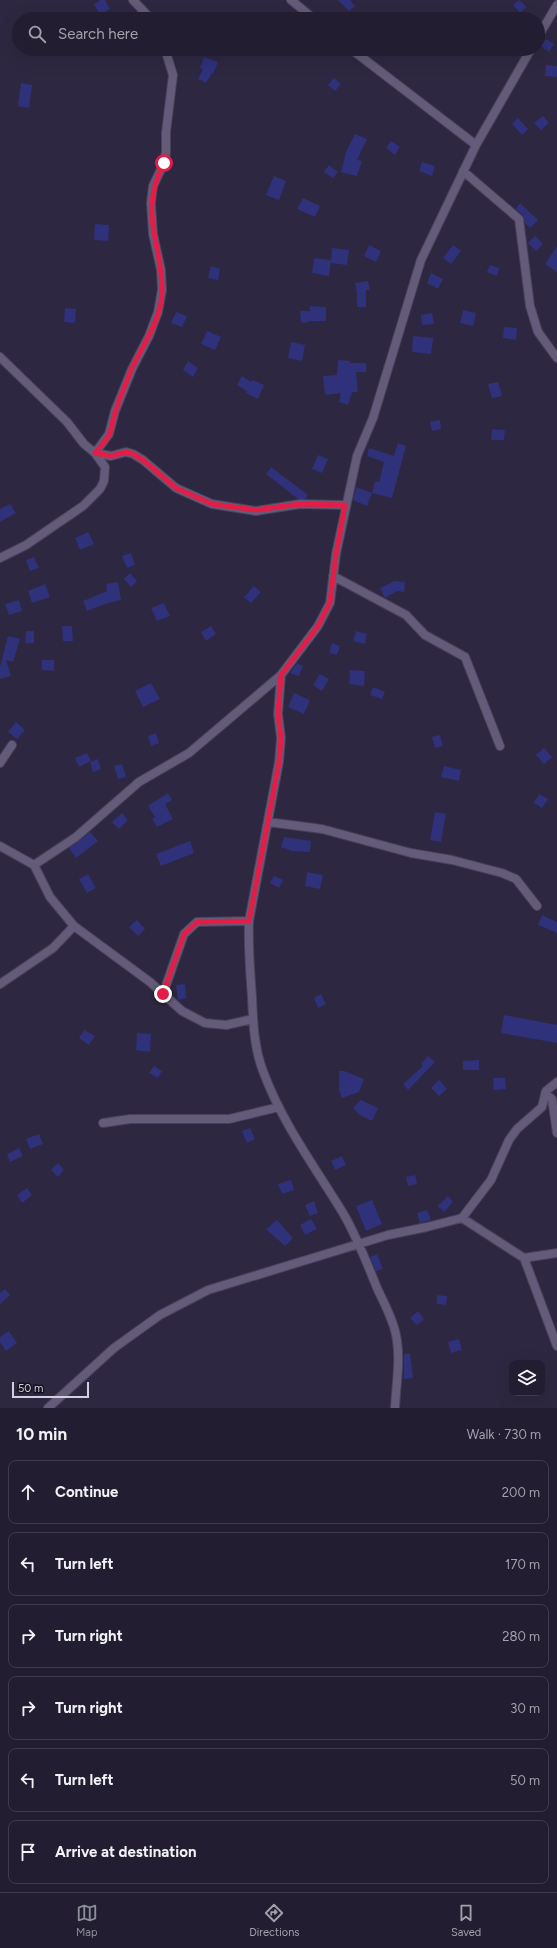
<!DOCTYPE html>
<html lang="en">
<head>
<meta charset="utf-8">
<style>
	body { margin:0; font-family:Figtree,sans-serif; background:#2a2639; color:#f1f3f6 }
	.controls { position:absolute; right:12px; bottom:12px; display:grid; overflow:hidden; border-radius:8px; box-shadow:0 4px 16px #0002 }
	.controls button { width:36px; height:36px; display:grid; place-items:center; padding:0; border:0; border-bottom:1px solid #3f3b4d; background:#221d31; color:#f1f3f6; font:20px sans-serif }
	.scale { position:absolute; left:12px; bottom:10px; width:77px; box-sizing:border-box; padding-left:4px; border:2px solid #d3cfe0; border-top:0; font-size:11px; line-height:14px; white-space:nowrap; color:#d3cfe0; -webkit-text-stroke:3px #15121e; paint-order:stroke }
	.stop { position:absolute; width:12px; height:12px; margin:-9px; border:3px solid #e11d48; border-radius:50%; background:#fff }
	.stop.end { background:#e11d48; border-color:#fff; box-shadow:0 1px 4px #0008 }
	.list { margin:0; padding:0; list-style:none }
	h2 { display:flex; justify-content:space-between; align-items:center; height:52px; margin:0; padding:0 16px; font-size:17px }
	h2 small { font-size:13px; font-weight:400; color:#a2a2ab }
	.list li { display:grid; grid-template-columns:26px 1fr auto; gap:12px; align-items:center; box-sizing:border-box; height:64px; margin:0 8px 8px; padding:0 8px; border:1px solid #3f3b4d; border-radius:8px }
	.list b { display:block; font-size:15px; white-space:nowrap }
	.list em { font-size:13px; font-style:normal; color:#a2a2ab }
	.icon { flex:none; width:22px; height:22px; fill:none; stroke:currentColor; stroke-width:2; stroke-linecap:round; stroke-linejoin:round }
	.map { position:relative; flex:none; width:557px; height:1408px; overflow:hidden }
	.search { position:absolute; background:#221d31; box-shadow:0 4px 16px #0002; left:12px; right:12px; top:12px; height:44px; display:flex; align-items:center; gap:10px; box-sizing:border-box; padding:0 14px; border-radius:22px; color:#a2a2ab; font-size:15px }
	.sheet { height:484px; background:#221d31 }
	nav { display:flex; justify-content:space-around; align-items:center; box-sizing:border-box; height:56px; border-top:1px solid #3f3b4d; background:#221d31; font-size:11px; color:#a2a2ab }
	nav a { display:grid; justify-items:center; gap:2px }
	nav .on { color:#8c9099 }
	.map>svg:first-child { display:block }
	.building { fill:#2f317a }
	.lines { fill:none; stroke-linecap:round; stroke-linejoin:round }
	.minor-casing { stroke:#484157; stroke-width:10 }
	.minor { stroke:#635b79; stroke-width:8 }
	.route { stroke:#e11d48; stroke-width:5 }
</style>
</head>
<body>
<div class="map">
<svg width="557" height="1408" viewBox="0 0 557 1408">
	<rect width="100%" height="100%" fill="#2e2741"/>
	<!-- building -->
	<path class="building" d="M101 0H105L110 9 100 15 94 4Z
		M338 0H350L355 6 349 11Z
		M519 0 527 7 520 13 513 5Z
		M546 39 554 44 549 52 541 46Z
		M204 57 218 62 213 74 212 73 206 83 198 79 203 69 200 68Z
		M546 65 557 66V77L545 76Z
		M334 78 341 84 335 91 328 85Z
		M21 83 32 85 29 108 18 106Z
		M543 116 549 123 541 130 534 123Z
		M518 118 528 129 522 135 512 124Z
		M355 134 367 139 357 160 362 161 357 176 341 172 346 152Z
		M391 141 400 147 395 155 386 148Z
		M422 162 435 166 432 176 419 171Z
		M329 165 338 172 333 178 324 172Z
		M274 176 286 181 279 200 266 195Z
		M303 198 320 206 315 217 297 209Z
		M520 203 538 220 530 228 525 223 523 215 516 209Z
		M95 224 109 225 108 241 94 240Z
		M535 236 543 244 536 251 528 243Z
		M369 245 381 251 376 262 364 256Z
		M453 245 461 251 451 264 443 258Z
		M557 246V272L545 264Z
		M332 248 349 250 347 265 331 263Z
		M314 258 331 260 329 276 312 273Z
		M490 265 499 268 497 276 487 272Z
		M211 266 220 269 218 280 208 278Z
		M431 273 443 279 438 289 427 283Z
		M368 281 370 290H366V307H357V292L355 283Z
		M310 306 326 307V321H309V322L301 323 300 311H310Z
		M65 308 76 309 75 323 64 322Z
		M463 310 476 313 473 326 460 323Z
		M176 312 187 316 182 327 171 323Z
		M432 313 434 324 422 325 421 315Z
		M504 327 517 328 516 340 503 338Z
		M207 331 221 337 215 350 201 344Z
		M413 336 433 338 431 354 412 352Z
		M291 342 305 345 302 361 288 358Z
		M338 360 350 361V363H366V372H356L358 392H352L348 405 339 402 341 393 325 395 323 376 337 375Z
		M188 361 198 368 193 377 183 370Z
		M242 376 251 382 252 380 264 385 258 399 246 393 247 391 237 385Z
		M498 382 502 396 492 398 488 384Z
		M440 420 441 429 432 431 430 422Z
		M492 429 505 430 504 440H491Z
		M398 443 406 446 392 498 372 493 375 481 379 482 384 462 367 456 369 448 394 456Z
		M318 455 328 459 322 473 312 469Z
		M271 467 308 495 305 499H298L266 474Z
		M356 487 372 493 367 506 353 500Z
		M10 504 16 513 0 522V509Z
		M88 532 94 544 80 550 75 538Z
		M131 553 135 565 127 568 122 556Z
		M34 557 39 568 30 571 26 560Z
		M130 573 137 581 131 587 124 579Z
		M395 581 405 582 404 592 397 591 385 598 380 588Z
		M118 582 121 600 105 604 87 611 83 601 107 591 106 584Z
		M45 584 50 597 32 603 28 591Z
		M254 586 261 592 251 603 244 597Z
		M19 600 22 611 9 615 5 604Z
		M164 603 170 616 157 621 151 608Z
		M62 626H72L73 641H63Z
		M211 626 216 634 206 641 201 632Z
		M26 631H34V643H25Z
		M356 631 367 634 365 644 353 641Z
		M8 636 20 639 13 662 6 660 11 676 0 679V667Z
		M332 643 340 646 337 655 329 653Z
		M42 660H54V671L42 670Z
		M297 663 303 666 299 676 290 673Z
		M350 670 365 671 364 686 349 684Z
		M320 674 329 679 322 691 313 685Z
		M151 683 160 699 143 707 135 691Z
		M373 687 385 692 382 699 370 695Z
		M294 693 310 700 304 714 288 707Z
		M16 722 25 730 17 739 8 732Z
		M156 733 159 743 151 746 148 736Z
		M440 735 443 746 435 748 432 737Z
		M544 748 552 757 544 764 536 755Z
		M87 753 91 761 79 767 75 758Z
		M98 759 101 769 93 772 90 762Z
		M122 764 126 777 118 779 114 766Z
		M444 766 461 770 459 781 441 777Z
		M168 793 172 800 165 804 173 819 157 827 152 819 155 817 148 806Z
		M539 794 548 799 542 808 534 803Z
		M435 812 446 814 441 842 430 840Z
		M122 813 128 820 119 829 112 822Z
		M90 832 98 841 76 858 69 848Z
		M284 837 311 841 310 852 292 851 281 847Z
		M190 841 194 853 161 866 156 854Z
		M307 872 323 875 320 889 305 886Z
		M88 874 96 888 87 893 79 879Z
		M274 876 283 880 279 888 270 883Z
		M542 915 557 922V933L538 925Z
		M137 920 145 929 138 936 129 927Z
		M185 984 186 998 178 1000 176 985Z
		M321 994 326 1004 318 1008 314 998Z
		M504 1015 557 1025V1043L501 1033Z
		M84 1030 95 1036 89 1045 79 1038Z
		M137 1033 151 1034 150 1052 136 1050Z
		M428 1056 435 1062 408 1090 403 1084 423 1066 421 1064Z
		M479 1060V1070H463V1061Z
		M154 1066 162 1071 158 1078 149 1073Z
		M339 1071H344L364 1079 359 1092 342 1098 339 1090Z
		M493 1078H505L506 1089 494 1090Z
		M439 1080 447 1089 439 1096 431 1088Z
		M361 1100 378 1108 372 1121 360 1115 353 1108Z
		M250 1128 255 1139 247 1143 242 1131Z
		M39 1134 43 1144 30 1149 26 1139Z
		M19 1148 23 1156 10 1162 7 1154Z
		M342 1156 346 1165 335 1170 331 1161Z
		M58 1163 64 1170 58 1177 51 1170Z
		M415 1175 417 1184 408 1186 406 1177Z
		M291 1180 294 1190 282 1194 278 1184Z
		M27 1188 32 1195 22 1203 17 1195Z
		M448 1196 453 1202 444 1212 438 1206Z
		M372 1200 382 1224 366 1231 356 1206Z
		M314 1201 318 1213 310 1216 305 1205Z
		M427 1210 431 1220 420 1223 417 1213Z
		M311 1219 317 1229 305 1235 300 1225Z
		M277 1220 293 1238 285 1246 266 1229Z
		M377 1254 383 1269 376 1271 370 1257Z
		M5 1289 10 1295 0 1304V1293Z
		M437 1295 447 1296 446 1305 437 1304Z
		M418 1311 424 1319 417 1325 410 1318Z
		M9 1331 17 1343 6 1351 0 1342V1337Z
		M459 1339 462 1350 451 1353 448 1342Z
		M410 1353 413 1378 404 1379V1354Z"/>
	<g class="lines">
		<!-- minor casing -->
		<g class="minor-casing">
			<path id="minor" d="M133 0 151 19
				M291 0 314 19
				M538 37 557 5
				M351 49 476 145
				M463 171 519 219 530 306 538 332 557 358
				M0 357 67 422 84 444 95 453 105 467 104 481 100 489 83 506 26 545 0 558
				M95 453 109 434 115 411 132 369 149 336 158 312 162 290 161 270 153 234 151 203 153 186 164 163 166 152V132L173 75 165 49
				M95 453 111 456 126 452 133 454 143 460 176 488 212 504 256 511 300 504 345 505
				M333 576 406 615 425 635 465 657 500 746
				M0 763 12 745
				M268 822 322 829 411 853 452 860 502 873 516 879 537 906
				M0 846 34 865 50 897 74 926 150 982 182 1011 205 1023 226 1025 253 1019
				M34 865 76 837 139 782 189 753 281 675
				M0 984 53 948 74 926
				M163 994 184 934 197 922 249 921
				M545 1094 552 1099 557 1133
				M103 1123 130 1119H229L279 1107
				M462 1218 491 1180 509 1140 517 1129 542 1107 546 1091 557 1082
				M524 1258 557 1346
				M48 1408 114 1348 160 1315 208 1290 388 1235 427 1227 462 1218 524 1258 557 1253
				M395 1408C396 1385 401 1359 396 1335 393 1319 384 1303 377 1288 367 1263 357 1237 343 1213 315 1167 282 1123 263 1071 254 1048 253 1021 252 997 250 971 248 946 249 921L279 762 281 738 278 714 281 675 318 626 330 603 336 554 357 456 373 418 421 260 476 145 531 49"/>
		</g>
		<!-- minor -->
		<use href="#minor" class="minor"/>
	</g>
	<g class="lines">
		<!-- route -->
		<path class="route" d="M163 994 184 934 197 922 249 921 279 762 281 738 278 714 281 675 318 626 330 602 336 554 345 505 300 504 256 510 212 504 176 488 143 460 133 454 126 452 111 456 95 453C100 447 107 440 110 433 112 427 113 419 115 413 119 398 126 384 131 370 143 344 163 318 162 288 161 238 138 214 164 163"/>
	</g>
</svg>
<div class="controls">
<button><svg class="icon" aria-label="layers" viewBox="0 0 24 24"><path d="M12 4l9 5-9 5-9-5zM3 14l9 5 9-5"/></svg></button>
</div>
<div class="scale">50 m</div>
<div class="stop" style="left:164px;top:163px"></div>
<div class="stop end" style="left:163px;top:994px"></div>
<div class="search"><svg class="icon" aria-label="search" viewBox="0 0 24 24"><circle cx="10" cy="10" r="6"/><path d="M15 15l6 6"/></svg>Search here</div>
</div>
<section class="sheet">
<h2>10 min<small>Walk · 730 m</small></h2>
<ul class="list">
<li><svg class="icon" aria-label="ahead" viewBox="0 0 24 24"><path d="M12 20V5M6 11l6-6 6 6"/></svg><div><b>Continue</b></div><em>200 m</em></li>
<li><svg class="icon" aria-label="left" viewBox="0 0 24 24"><path d="M17 20v-9H6M10 6l-5 5 5 5"/></svg><div><b>Turn left</b></div><em>170 m</em></li>
<li><svg class="icon" aria-label="right" viewBox="0 0 24 24"><path d="M7 20v-9h11M14 6l5 5-5 5"/></svg><div><b>Turn right</b></div><em>280 m</em></li>
<li><svg class="icon" aria-label="right" viewBox="0 0 24 24"><path d="M7 20v-9h11M14 6l5 5-5 5"/></svg><div><b>Turn right</b></div><em>30 m</em></li>
<li><svg class="icon" aria-label="left" viewBox="0 0 24 24"><path d="M17 20v-9H6M10 6l-5 5 5 5"/></svg><div><b>Turn left</b></div><em>50 m</em></li>
<li><svg class="icon" aria-label="arrive" viewBox="0 0 24 24"><path d="M6 21V4h12l-3 4 3 4H6"/></svg><div><b>Arrive at destination</b></div></li>
</ul>
</section>
<nav>
<a class="on"><svg class="icon" aria-label="map" viewBox="0 0 24 24"><path d="M3 6l6-2 6 2 6-2v14l-6 2-6-2-6 2zM9 4v14M15 6v14"/></svg>Map</a>
<a><svg class="icon" aria-label="directions" viewBox="0 0 24 24"><path d="M12 3l9 9-9 9-9-9zM9 14v-3h6M13 9l2 2-2 2"/></svg>Directions</a>
<a><svg class="icon" aria-label="saved" viewBox="0 0 24 24"><path d="M7 4h10v16l-5-4-5 4z"/></svg>Saved</a>
</nav>
</body>
</html>
